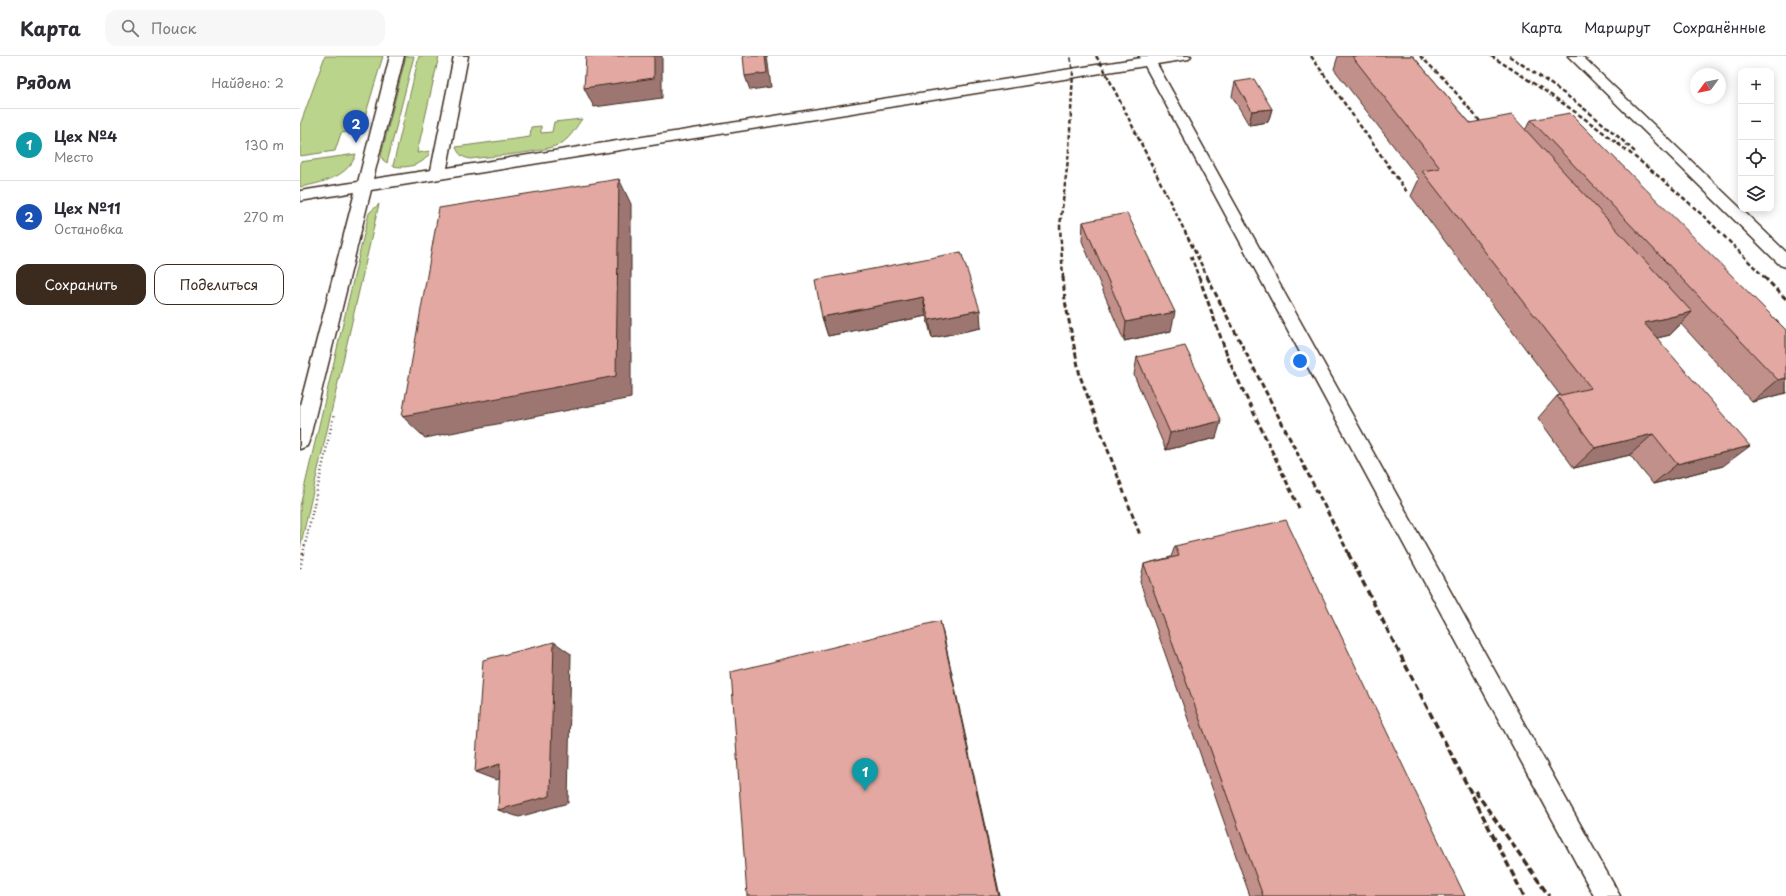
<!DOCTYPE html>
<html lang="ru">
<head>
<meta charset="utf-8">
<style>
	body { margin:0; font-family:"Playpen Sans",sans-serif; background:#f7f7f7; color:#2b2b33 }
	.controls { position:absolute; right:12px; top:12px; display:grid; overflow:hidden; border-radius:8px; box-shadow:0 2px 10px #0003 }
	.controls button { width:36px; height:36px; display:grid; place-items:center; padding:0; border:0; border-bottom:1px solid #e1e1e2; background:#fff; color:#2b2b33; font:20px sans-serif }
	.compass { position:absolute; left:1390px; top:12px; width:36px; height:36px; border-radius:50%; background:#fff; box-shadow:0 2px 10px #0003; rotate:237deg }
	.you { position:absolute; left:1000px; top:305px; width:14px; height:14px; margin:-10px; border:3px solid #fff; border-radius:50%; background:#1a73e8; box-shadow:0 0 0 6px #1a73e833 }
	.badge { display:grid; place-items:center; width:26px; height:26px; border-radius:50%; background:#3b2a1e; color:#fff; font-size:13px; font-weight:700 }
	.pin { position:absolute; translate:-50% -33px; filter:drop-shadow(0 1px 2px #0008) }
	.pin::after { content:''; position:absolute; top:21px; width:14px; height:12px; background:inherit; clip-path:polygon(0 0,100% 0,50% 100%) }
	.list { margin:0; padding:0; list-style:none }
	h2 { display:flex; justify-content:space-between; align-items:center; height:52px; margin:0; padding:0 16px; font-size:17px }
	h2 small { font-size:13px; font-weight:400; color:#7c7c81 }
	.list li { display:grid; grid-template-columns:26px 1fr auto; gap:12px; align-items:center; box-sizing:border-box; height:72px; padding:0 16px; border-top:1px solid #e1e1e2 }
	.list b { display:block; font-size:15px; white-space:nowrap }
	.list p { margin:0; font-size:13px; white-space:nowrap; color:#7c7c81 }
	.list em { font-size:13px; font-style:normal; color:#7c7c81 }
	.actions { display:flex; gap:8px; padding:12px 16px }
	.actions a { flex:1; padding:9px 0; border:1px solid #3b2a1e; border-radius:12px; text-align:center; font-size:14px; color:#3b2a1e }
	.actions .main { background:#3b2a1e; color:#fff }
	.icon { flex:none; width:22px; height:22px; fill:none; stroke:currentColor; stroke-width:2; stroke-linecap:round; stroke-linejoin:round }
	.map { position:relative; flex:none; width:1486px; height:840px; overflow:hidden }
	header { display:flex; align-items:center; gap:24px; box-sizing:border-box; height:56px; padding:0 20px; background:#fff; border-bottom:1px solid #e1e1e2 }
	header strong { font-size:19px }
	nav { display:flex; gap:22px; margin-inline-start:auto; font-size:14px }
	.search { width:280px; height:36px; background:#f7f7f7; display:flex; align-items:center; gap:10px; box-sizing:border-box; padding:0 14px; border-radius:12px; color:#7c7c81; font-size:15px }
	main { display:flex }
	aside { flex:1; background:#fff }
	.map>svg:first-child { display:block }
	.green { fill:#bbd48b; stroke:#7b7f54 }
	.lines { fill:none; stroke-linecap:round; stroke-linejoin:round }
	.service-casing { stroke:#3b2a1e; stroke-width:3 }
	.path-far1 { stroke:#3b2a1e; stroke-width:2.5; stroke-dasharray:1 3; stroke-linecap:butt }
	.path { stroke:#3b2a1e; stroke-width:3; stroke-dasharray:1 3.5; stroke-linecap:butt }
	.service { fill:#fff; fill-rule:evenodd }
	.rail-far2 { stroke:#3b2a1e; stroke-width:2.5; stroke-dasharray:4.5 2.5; stroke-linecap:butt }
	.rail-far1 { stroke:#3b2a1e; stroke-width:3; stroke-dasharray:5.5 3; stroke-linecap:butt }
	.rail { stroke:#3b2a1e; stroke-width:3.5; stroke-dasharray:7 3.5; stroke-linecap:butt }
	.wall { fill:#c2908a; stroke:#3b2a1e }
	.shaded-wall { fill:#9e7671; stroke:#3b2a1e }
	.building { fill:#e2a8a1; stroke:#3b2a1e }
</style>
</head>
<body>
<header>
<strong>Карта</strong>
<div class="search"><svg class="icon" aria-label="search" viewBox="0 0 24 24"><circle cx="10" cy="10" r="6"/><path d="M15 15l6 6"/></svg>Поиск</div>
<nav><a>Карта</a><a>Маршрут</a><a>Сохранённые</a></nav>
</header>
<main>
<aside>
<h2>Рядом<small>Найдено: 2</small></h2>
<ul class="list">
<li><span class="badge" style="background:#0f9aa8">1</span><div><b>Цех №4</b><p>Место</p></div><em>130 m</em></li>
<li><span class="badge" style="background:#1a4fb4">2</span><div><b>Цех №11</b><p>Остановка</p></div><em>270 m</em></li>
</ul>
<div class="actions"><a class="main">Сохранить</a><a>Поделиться</a></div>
</aside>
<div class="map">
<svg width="1486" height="840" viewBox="0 0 1486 840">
	<rect width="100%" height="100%" fill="#fff"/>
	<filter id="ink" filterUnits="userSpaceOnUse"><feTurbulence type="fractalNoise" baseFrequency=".025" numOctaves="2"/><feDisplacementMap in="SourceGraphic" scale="8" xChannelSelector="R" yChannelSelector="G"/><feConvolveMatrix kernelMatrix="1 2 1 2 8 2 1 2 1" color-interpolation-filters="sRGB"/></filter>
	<g filter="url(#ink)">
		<!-- green -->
		<path class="green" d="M25 0H83L61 74 41 77 35 95 0 100V69Z
			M106 0H114L87 107 83 104 81 100Z
			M119 0H139L117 97 130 95C126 109 106 113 93 110Z
			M282 63C276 71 271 81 262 87 245 97 192 100 170 103 162 101 159 99 156 91L230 81 231 71 241 70V77L252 76 254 66Z
			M56 98C49 121 21 127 0 131V106Z
			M79 148 0 492V450L69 157Z"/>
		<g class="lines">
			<!-- service casing -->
			<g class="service-casing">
				<path id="service" d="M90 0H104L73 123 131 114 154 0H168L147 112 841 2 839 0H891L889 3 857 8 1320 840H1294L845 10 71 134 9 385 7 390 0 393V349L55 136 0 145V135L58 126Z
					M1268 0H1282L1486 196V211L1480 209Z"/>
			</g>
			<!-- path-far1 -->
			<path class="path-far1" d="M3 498 34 358"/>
			<!-- path -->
			<path class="path" d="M0 512 3 497"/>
			<!-- service -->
			<use href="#service" class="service"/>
			<!-- rail-far2 -->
			<path class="rail-far2" d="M796 0 803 11 908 222
				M1011 0 1107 136
				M1120 0 1146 25 1184 70
				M1191 0C1265 46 1335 97 1399 156 1422 177 1443 200 1465 222
				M1209 0C1254 29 1297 60 1336 97
				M891 200 899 222
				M763 222 760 170 769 95 773 16 770 0"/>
			<!-- rail-far1 -->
			<path class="rail-far1" d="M763 221 765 245 780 320 840 479
				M899 221 930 307 1000 454
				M907 221 1049 498
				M1464 221 1486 243"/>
			<!-- rail -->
			<path class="rail" d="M1048 497 1224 840
				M1175 735 1249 840"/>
		</g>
		<!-- wall -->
		<path class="wall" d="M1038 0H1113L1170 67 1225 74 1231 64 1486 274V337L1452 346 1381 268 1370 279 1357 282 1423 410 1353 428 1330 399 1274 412 1238 362 1257 340 1260 339 1111 140 1119 123 1034 13Z
			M935 26 972 53 968 66 949 69 932 40Z
			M783 166 871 275 824 285 782 185Z
			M661 196 681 272 632 282 626 260 528 280 522 261Z
			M837 301 916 382 866 394 834 319Z
			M875 490 1165 840H950L840 526 844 508 871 501Z"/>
		<!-- shaded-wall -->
		<path class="shaded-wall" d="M354 0H362V42L294 51 284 32Z
			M465 0H467L471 31 450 34 445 20Z
			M972 53 968 66 949 69 952 55Z
			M319 123 331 148V342L125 382 102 360Z
			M623 241 626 260 528 280 522 261Z
			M680 254 681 272 632 282 629 264Z
			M875 256 871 275 824 285 826 266Z
			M1392 256 1370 279 1323 290 1344 267Z
			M1486 322V337L1452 346 1478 324Z
			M921 365 916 382 866 394 870 377Z
			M1353 378 1330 399 1274 412 1295 392Z
			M1450 390 1423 410 1353 428 1377 408Z
			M640 565 644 581 700 840H699Z
			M254 586 271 598 268 747 219 761 198 754Z
			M200 708 220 717 196 724 175 716Z"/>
		<!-- building -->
		<path class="building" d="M286 0H354V22L284 32Z
			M443 0H465L467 17 445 20Z
			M1052 0H1113L1170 67 1212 59 1392 256 1344 267 1450 390 1377 408 1353 378 1295 392 1257 340 1291 332 1122 115 1140 112Z
			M954 23 972 53 952 55 935 26Z
			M1270 57 1486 274V322L1478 324 1231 64Z
			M319 123 316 320 102 360 139 152Z
			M827 157 875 256 826 266 783 166Z
			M661 196 680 254 629 264 623 241 522 261 515 224Z
			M885 290 921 365 870 377 837 301Z
			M986 464 1165 840H963L844 508 879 500 875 490Z
			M640 565 699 840H447L431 616Z
			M254 586 250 740 198 754 200 708 175 716 183 604Z"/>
	</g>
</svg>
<div class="controls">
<button>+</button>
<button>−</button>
<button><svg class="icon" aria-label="locate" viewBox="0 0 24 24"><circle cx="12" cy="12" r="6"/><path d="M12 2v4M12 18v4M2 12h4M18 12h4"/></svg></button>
<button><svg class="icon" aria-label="layers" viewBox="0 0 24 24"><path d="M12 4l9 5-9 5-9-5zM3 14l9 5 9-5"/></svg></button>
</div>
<svg class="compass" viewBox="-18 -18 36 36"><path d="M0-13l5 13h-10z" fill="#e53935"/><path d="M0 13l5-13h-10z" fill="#7c7c81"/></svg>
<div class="you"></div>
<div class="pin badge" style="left:565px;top:735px;background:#0f9aa8">1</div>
<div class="pin badge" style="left:56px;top:87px;background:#1a4fb4">2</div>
</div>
</main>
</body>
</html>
